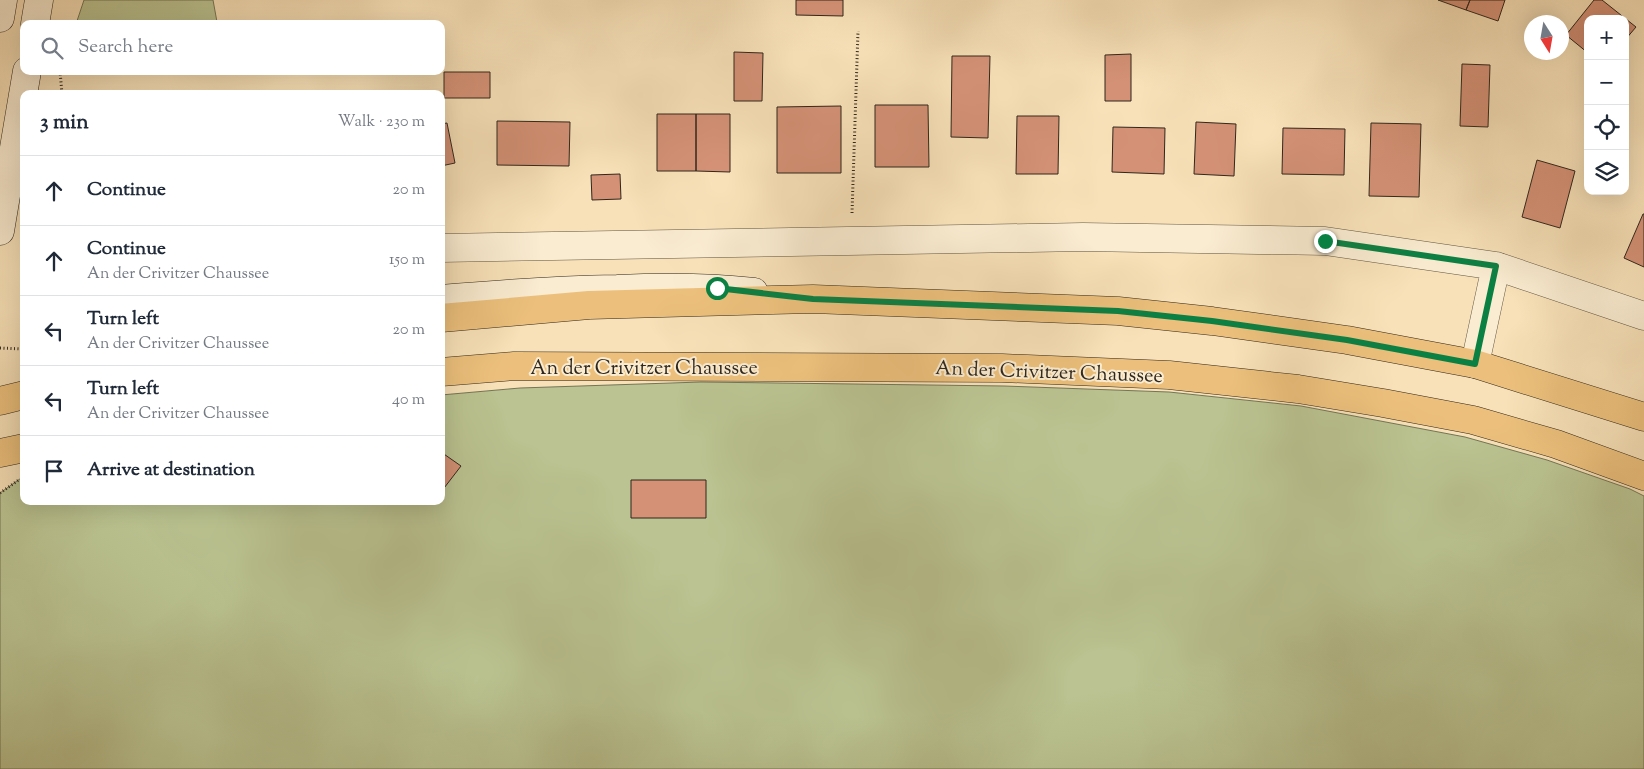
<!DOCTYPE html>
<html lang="en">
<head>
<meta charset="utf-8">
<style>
	body { margin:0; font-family:"Sorts Mill Goudy",serif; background:#f6f6f7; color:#1f2937 }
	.controls { position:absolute; right:15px; top:15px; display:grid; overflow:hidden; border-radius:10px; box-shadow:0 5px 20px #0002 }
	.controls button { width:45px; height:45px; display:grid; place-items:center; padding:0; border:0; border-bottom:1px solid #e0e1e3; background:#fff; color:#1f2937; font:25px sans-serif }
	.compass { position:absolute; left:1524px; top:15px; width:45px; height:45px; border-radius:50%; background:#fff; box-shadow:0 5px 20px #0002; rotate:169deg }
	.stop { position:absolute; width:15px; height:15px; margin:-11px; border:4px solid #0b8043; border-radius:50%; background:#fff }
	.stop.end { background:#0b8043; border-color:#fff; box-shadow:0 1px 5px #0008 }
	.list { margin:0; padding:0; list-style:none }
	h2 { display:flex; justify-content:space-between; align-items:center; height:65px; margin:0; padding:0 20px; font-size:21px }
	h2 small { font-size:16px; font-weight:400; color:#747a83 }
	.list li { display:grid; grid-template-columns:32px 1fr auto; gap:15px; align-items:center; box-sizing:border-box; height:70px; padding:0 20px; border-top:1px solid #e0e1e3 }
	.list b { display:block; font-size:19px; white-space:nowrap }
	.list p { margin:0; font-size:16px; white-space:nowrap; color:#747a83 }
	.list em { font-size:16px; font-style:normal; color:#747a83 }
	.icon { flex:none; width:28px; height:28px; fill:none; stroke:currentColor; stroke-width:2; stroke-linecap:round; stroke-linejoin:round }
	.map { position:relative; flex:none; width:1644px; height:769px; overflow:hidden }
	.search { position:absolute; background:#fff; box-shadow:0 5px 20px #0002; left:20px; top:20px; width:425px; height:55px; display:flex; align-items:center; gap:12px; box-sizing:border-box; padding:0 18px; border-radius:10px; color:#747a83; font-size:19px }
	.panel { position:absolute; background:#fff; box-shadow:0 5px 20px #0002; left:20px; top:90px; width:425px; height:415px; border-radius:10px }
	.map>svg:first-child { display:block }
	.green { fill:#bac391; stroke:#747557 }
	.building { fill:#d49176; stroke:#2f271d }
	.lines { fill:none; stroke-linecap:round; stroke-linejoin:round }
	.street-casing { stroke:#615644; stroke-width:29 }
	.secondary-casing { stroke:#2f271d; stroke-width:29 }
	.primary-casing { stroke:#2f271d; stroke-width:29 }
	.path { stroke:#2f271d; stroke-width:3; stroke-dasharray:1 2.5; stroke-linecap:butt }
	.street { stroke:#faecd1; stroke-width:28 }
	.secondary { stroke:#faecd1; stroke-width:28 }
	.primary { stroke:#ecc07c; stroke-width:28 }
	.route { stroke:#0b8043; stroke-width:6 }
	.labels { text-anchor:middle; stroke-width:4; stroke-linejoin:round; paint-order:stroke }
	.street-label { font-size:20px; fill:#2f271d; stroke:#faecd1 }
</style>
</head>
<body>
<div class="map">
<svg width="1644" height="769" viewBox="0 0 1644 769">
	<rect width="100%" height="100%" fill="#f8e1b8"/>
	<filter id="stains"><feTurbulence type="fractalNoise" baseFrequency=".004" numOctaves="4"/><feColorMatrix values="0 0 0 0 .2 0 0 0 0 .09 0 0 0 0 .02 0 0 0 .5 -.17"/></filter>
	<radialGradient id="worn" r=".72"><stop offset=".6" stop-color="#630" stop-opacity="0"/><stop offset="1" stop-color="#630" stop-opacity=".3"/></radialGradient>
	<!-- green -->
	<path class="green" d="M84 0H213L217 22 76 24Z
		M701 382 1004 386 1169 392 1301 406 1465 437 1547 460 1630 489 1644 496V769H0V493L24 476V501H441V395L520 388Z"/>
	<!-- building -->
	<path class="building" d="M796 0H843V16L796 15Z
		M1438 0H1470L1466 10Z
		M1470 0H1505L1498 21 1466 10Z
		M1594 0H1602L1636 27 1625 40V19H1588V53L1566 35Z
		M734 52 763 53 762 101H734Z
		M1131 54V101H1105V55Z
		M952 56H990L988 138 951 137Z
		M1462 64 1490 65 1488 127 1460 126Z
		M444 72H490V98H444Z
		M875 105H928L929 167H875Z
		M841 106V173H777V107Z
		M657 114H696V171H657Z
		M696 114H730V172L696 171Z
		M1017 116H1059L1058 174H1016Z
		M497 121 570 122 569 166 497 165Z
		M1196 122 1236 124 1234 176 1194 174Z
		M447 123 455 163 441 166V124Z
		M1371 123 1421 124 1419 197 1369 196Z
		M1113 127 1165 128 1164 174 1112 172Z
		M1283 128 1345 129 1344 175 1282 174Z
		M1537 160 1575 171 1560 228 1522 217Z
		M620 174 621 199 592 200 591 175Z
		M1643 214H1644V267L1624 258Z
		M441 452 461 466 441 492Z
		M631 480H706V518H631Z"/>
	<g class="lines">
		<!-- street casing -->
		<g class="street-casing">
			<path id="street" d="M441 248 1083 237 1325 241 1496 266 1644 316
				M1475 364 1496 266"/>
		</g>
		<!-- secondary casing -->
		<g class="secondary-casing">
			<path id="secondary" d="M0 18 3 0
				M35 24 39 0
				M0 231 27 71
				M441 299C500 294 558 290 617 289 663 287 709 287 754 292"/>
		</g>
		<!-- primary casing -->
		<g class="primary-casing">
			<path id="primary" d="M441 318 589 305 813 299 1118 311 1212 321 1347 340 1475 364 1644 417
				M441 372 514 366 1002 368 1169 375 1298 389 1383 403 1473 420 1556 444 1644 476
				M0 401 24 395
				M0 453 24 448"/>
		</g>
		<!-- path -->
		<path class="path" d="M60 71 62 94
			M852 213 858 31
			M0 348 23 349
			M0 493 20 479"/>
		<!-- street -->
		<use href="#street" class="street"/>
		<!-- secondary -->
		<use href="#secondary" class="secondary"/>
		<!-- primary -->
		<use href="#primary" class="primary"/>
	</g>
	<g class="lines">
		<!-- route -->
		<path class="route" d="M717 288 813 299 1118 311 1212 321 1347 340 1475 364 1496 266 1325 241"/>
	</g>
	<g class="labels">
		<!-- street labels -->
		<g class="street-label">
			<text x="644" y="374">An der Crivitzer Chaussee</text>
			<text transform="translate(1049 371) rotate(2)" y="7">An der Crivitzer Chaussee</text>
		</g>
	</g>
	<rect width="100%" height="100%" filter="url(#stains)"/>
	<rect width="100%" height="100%" fill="url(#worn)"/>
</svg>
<div class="controls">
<button>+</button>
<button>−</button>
<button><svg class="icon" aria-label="locate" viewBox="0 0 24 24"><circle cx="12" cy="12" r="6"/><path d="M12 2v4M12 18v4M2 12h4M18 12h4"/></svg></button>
<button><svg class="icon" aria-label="layers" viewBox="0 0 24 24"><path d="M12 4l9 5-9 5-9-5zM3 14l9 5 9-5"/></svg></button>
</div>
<svg class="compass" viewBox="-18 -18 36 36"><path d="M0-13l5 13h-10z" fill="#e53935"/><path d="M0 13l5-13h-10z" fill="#747a83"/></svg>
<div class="stop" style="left:717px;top:288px"></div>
<div class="stop end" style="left:1325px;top:241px"></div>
<div class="search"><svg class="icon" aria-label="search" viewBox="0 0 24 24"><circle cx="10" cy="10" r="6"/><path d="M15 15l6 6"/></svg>Search here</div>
<section class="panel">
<h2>3 min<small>Walk · 230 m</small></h2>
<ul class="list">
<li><svg class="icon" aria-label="ahead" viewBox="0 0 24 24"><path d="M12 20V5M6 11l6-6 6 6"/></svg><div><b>Continue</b></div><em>20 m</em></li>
<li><svg class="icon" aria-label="ahead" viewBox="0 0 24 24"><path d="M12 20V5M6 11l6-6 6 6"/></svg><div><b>Continue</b><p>An der Crivitzer Chaussee</p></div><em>150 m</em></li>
<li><svg class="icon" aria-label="left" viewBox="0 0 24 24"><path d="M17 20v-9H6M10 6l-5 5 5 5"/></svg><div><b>Turn left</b><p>An der Crivitzer Chaussee</p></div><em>20 m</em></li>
<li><svg class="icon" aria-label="left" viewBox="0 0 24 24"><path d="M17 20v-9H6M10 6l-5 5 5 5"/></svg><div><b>Turn left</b><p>An der Crivitzer Chaussee</p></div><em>40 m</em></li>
<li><svg class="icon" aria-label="arrive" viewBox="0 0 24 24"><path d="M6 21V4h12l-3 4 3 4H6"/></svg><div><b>Arrive at destination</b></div></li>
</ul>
</section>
</div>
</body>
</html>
